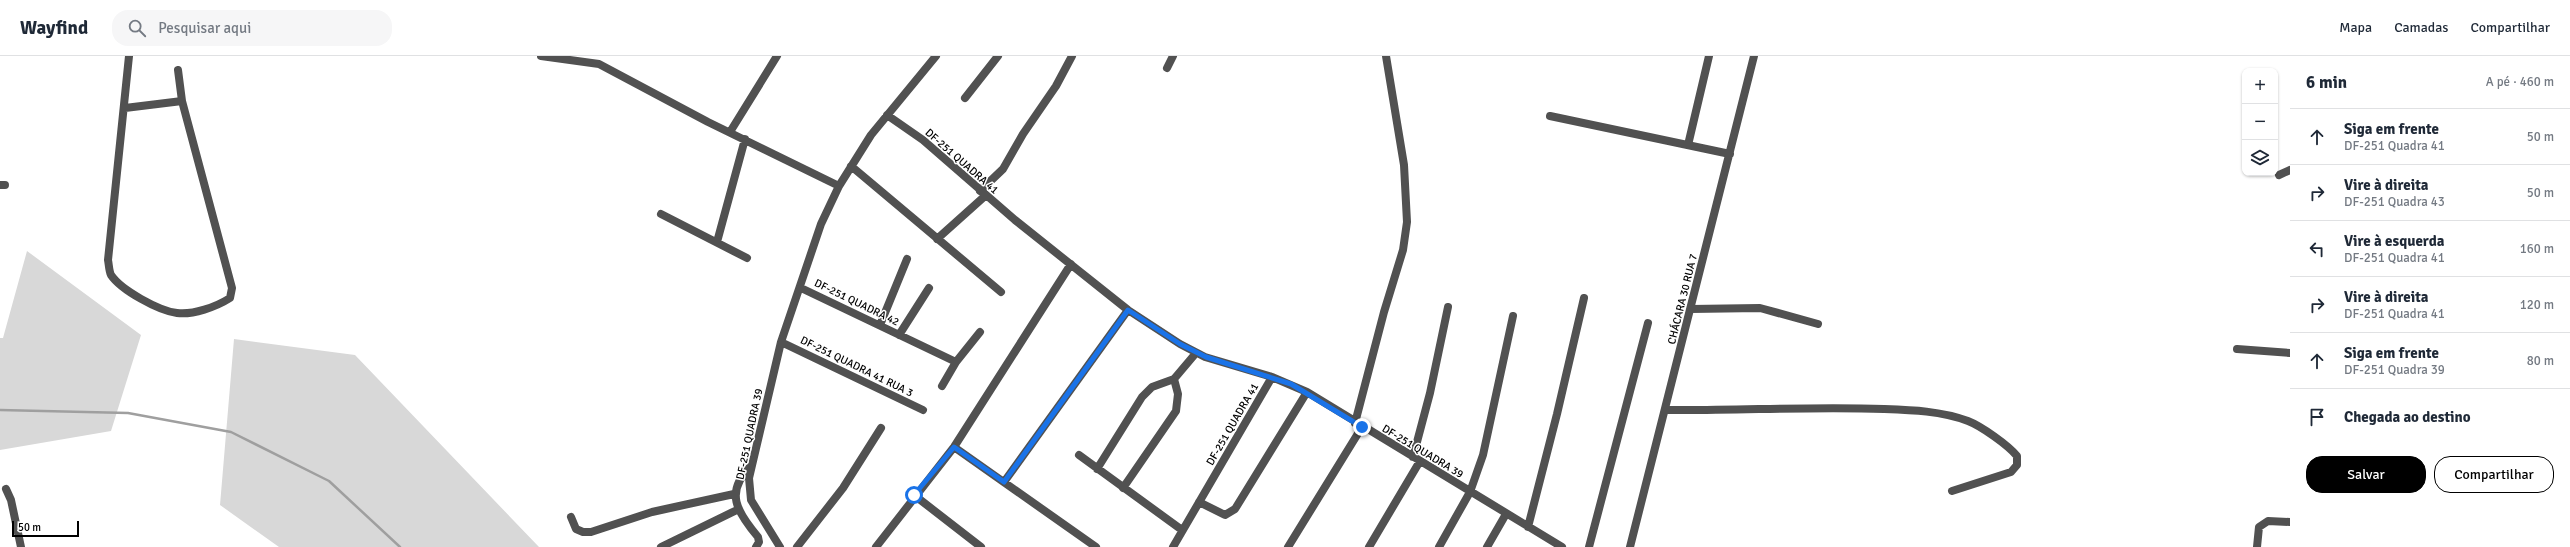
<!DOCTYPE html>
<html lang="pt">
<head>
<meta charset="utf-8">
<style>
	body { margin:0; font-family:Signika,sans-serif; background:#f6f6f7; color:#1f2937 }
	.controls { position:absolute; right:12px; top:12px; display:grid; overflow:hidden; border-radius:8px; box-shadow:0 1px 3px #0004 }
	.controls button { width:36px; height:36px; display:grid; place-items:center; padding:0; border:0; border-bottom:1px solid #e0e1e3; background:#fff; color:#1f2937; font:20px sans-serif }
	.scale { position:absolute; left:12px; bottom:10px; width:67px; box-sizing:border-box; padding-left:4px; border:2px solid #000; border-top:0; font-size:11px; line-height:14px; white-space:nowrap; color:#000; -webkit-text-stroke:3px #fff; paint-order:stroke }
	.stop { position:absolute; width:12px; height:12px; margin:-9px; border:3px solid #1a73e8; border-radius:50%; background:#fff }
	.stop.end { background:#1a73e8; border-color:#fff; box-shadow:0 1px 4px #0008 }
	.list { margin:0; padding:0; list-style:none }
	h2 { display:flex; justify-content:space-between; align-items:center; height:52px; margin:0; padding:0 16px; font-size:17px }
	h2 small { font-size:13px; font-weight:400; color:#747a83 }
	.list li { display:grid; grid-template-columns:26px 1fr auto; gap:12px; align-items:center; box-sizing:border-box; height:56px; padding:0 16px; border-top:1px solid #e0e1e3 }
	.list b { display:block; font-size:15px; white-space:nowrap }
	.list p { margin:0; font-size:13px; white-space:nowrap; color:#747a83 }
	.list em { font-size:13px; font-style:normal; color:#747a83 }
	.actions { display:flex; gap:8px; padding:12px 16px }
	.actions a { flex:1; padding:9px 0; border:1px solid #000; border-radius:16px; text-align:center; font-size:14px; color:#000 }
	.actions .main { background:#000; color:#fff }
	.icon { flex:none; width:22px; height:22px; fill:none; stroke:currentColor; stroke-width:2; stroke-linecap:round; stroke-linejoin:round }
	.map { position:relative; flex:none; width:2290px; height:491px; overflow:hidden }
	header { display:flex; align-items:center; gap:24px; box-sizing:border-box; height:56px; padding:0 20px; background:#fff; border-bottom:1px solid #e0e1e3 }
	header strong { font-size:19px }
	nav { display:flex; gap:22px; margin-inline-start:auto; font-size:14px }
	.search { width:280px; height:36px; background:#f6f6f7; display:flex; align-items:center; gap:10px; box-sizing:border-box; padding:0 14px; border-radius:16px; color:#747a83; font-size:15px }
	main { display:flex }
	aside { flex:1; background:#fff }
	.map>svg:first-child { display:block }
	.green { fill:#d8d8d8 }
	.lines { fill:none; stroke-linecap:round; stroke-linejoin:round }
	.stream { stroke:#9f9f9f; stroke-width:2.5 }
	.street { stroke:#515151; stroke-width:8 }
	.route { stroke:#1a73e8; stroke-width:5 }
	.labels { text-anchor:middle; stroke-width:3; stroke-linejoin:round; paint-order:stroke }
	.street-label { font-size:11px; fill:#000; stroke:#fff }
</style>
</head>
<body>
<header>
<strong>Wayfind</strong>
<div class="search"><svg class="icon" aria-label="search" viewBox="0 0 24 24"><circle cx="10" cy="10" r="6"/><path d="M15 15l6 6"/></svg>Pesquisar aqui</div>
<nav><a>Mapa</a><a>Camadas</a><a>Compartilhar</a></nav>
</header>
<main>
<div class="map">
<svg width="2290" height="491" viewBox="0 0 2290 491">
	<rect width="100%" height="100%" fill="#fff"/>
	<!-- green -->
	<path class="green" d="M27 195 141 279 111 375 0 394V282H3Z
		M234 283 355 299 539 491H279L220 449Z"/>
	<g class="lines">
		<!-- stream -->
		<path class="stream" d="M0 354 128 357 231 376 329 425 400 491"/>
		<!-- street -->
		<path class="street" d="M129 0 108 204C109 209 109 215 111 219 121 234 159 255 177 257 193 259 216 251 230 242L232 232 182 45 178 14
			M541 0 599 8 708 66 839 130
			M1167 12 1173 0
			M965 42 998 0
			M125 52 182 45
			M887 59 923 84 1015 164 1128 254 1180 288 1205 301 1272 321 1307 336 1562 491
			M1550 60 1730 98
			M730 76 777 0
			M1688 89 1709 0
			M851 110 1001 236
			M2279 119 2290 114
			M0 129H5
			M980 135 1003 113 1023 78 1056 30 1072 0
			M661 158 747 202
			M937 183 985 140
			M717 186 745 83
			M801 232 956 306
			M1691 253 1760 252 1818 268
			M880 269 907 203
			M899 279 929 232
			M781 286 923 354
			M2237 293 2290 297
			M942 330 956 306 980 276
			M1665 354C1738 355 1811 350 1884 353 1912 354 1941 355 1968 365 1981 370 2008 389 2017 400V409L2011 416 1952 435
			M1355 367 1384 256 1403 194 1407 166 1404 109 1386 0
			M954 391 1096 491
			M1079 399 1182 474
			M1413 401 1430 337 1448 251
			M751 410C724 436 737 456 758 481L759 486 756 491
			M1097 413 1142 341 1152 331 1174 323 1196 297
			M1004 426 1128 254
			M1123 432 1176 355 1178 338 1174 323
			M6 433 11 444 21 491
			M914 439 981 491
			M1199 446 1225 459 1235 453 1307 336
			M571 461 576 473 583 476H591L652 456 734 438
			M1528 471 1557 358 1584 242
			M661 491 739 453
			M780 491 751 444 749 422 781 286 821 168 839 130 871 79 936 0
			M797 491 843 432 881 372
			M876 491 954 391 1071 208
			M1173 491 1272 321
			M1288 491 1362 371
			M1369 491 1420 405
			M1439 491 1470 436 1483 399 1513 260
			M1487 491 1506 458
			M1589 491 1648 267
			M1630 491 1754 0
			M2257 491 2259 471 2268 465 2290 466"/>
	</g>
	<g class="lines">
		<!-- route -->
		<path class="route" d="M914 439 954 391 1004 426 1128 254 1180 288 1206 301 1291 328 1362 371"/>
	</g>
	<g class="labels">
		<!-- street labels -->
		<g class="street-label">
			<text transform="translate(962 105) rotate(41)" y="4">DF-251 QUADRA 41</text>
			<text transform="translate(1682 243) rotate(-76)" y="4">CHÁCARA 30 RUA 7</text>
			<text transform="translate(857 246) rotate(26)" y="4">DF-251 QUADRA 42</text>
			<text transform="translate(857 310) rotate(26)" y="4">DF-251 QUADRA 41 RUA 3</text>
			<text transform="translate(1232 368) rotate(-60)" y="4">DF-251 QUADRA 41</text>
			<text transform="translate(749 378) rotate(-78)" y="4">DF-251 QUADRA 39</text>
			<text transform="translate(1423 395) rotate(31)" y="4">DF-251 QUADRA 39</text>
		</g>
	</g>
</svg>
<div class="controls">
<button>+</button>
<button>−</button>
<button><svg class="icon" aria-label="layers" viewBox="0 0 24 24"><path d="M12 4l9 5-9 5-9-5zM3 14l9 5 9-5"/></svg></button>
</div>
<div class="scale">50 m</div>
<div class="stop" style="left:914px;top:439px"></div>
<div class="stop end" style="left:1362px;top:371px"></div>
</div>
<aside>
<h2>6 min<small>A pé · 460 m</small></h2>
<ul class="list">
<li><svg class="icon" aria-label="ahead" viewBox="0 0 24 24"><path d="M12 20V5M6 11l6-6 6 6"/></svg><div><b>Siga em frente</b><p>DF-251 Quadra 41</p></div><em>50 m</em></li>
<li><svg class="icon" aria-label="right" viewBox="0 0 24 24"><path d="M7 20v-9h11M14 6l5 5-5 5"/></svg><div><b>Vire à direita</b><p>DF-251 Quadra 43</p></div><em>50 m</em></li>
<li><svg class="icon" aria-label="left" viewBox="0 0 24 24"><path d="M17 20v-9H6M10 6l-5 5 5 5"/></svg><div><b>Vire à esquerda</b><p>DF-251 Quadra 41</p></div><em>160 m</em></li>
<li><svg class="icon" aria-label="right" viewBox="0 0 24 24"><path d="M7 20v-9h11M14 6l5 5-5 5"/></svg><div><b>Vire à direita</b><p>DF-251 Quadra 41</p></div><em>120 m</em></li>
<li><svg class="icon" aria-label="ahead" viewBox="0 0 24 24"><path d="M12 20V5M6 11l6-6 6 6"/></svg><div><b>Siga em frente</b><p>DF-251 Quadra 39</p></div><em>80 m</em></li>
<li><svg class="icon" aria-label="arrive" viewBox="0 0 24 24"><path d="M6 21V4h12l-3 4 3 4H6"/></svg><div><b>Chegada ao destino</b></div></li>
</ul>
<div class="actions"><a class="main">Salvar</a><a>Compartilhar</a></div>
</aside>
</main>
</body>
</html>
